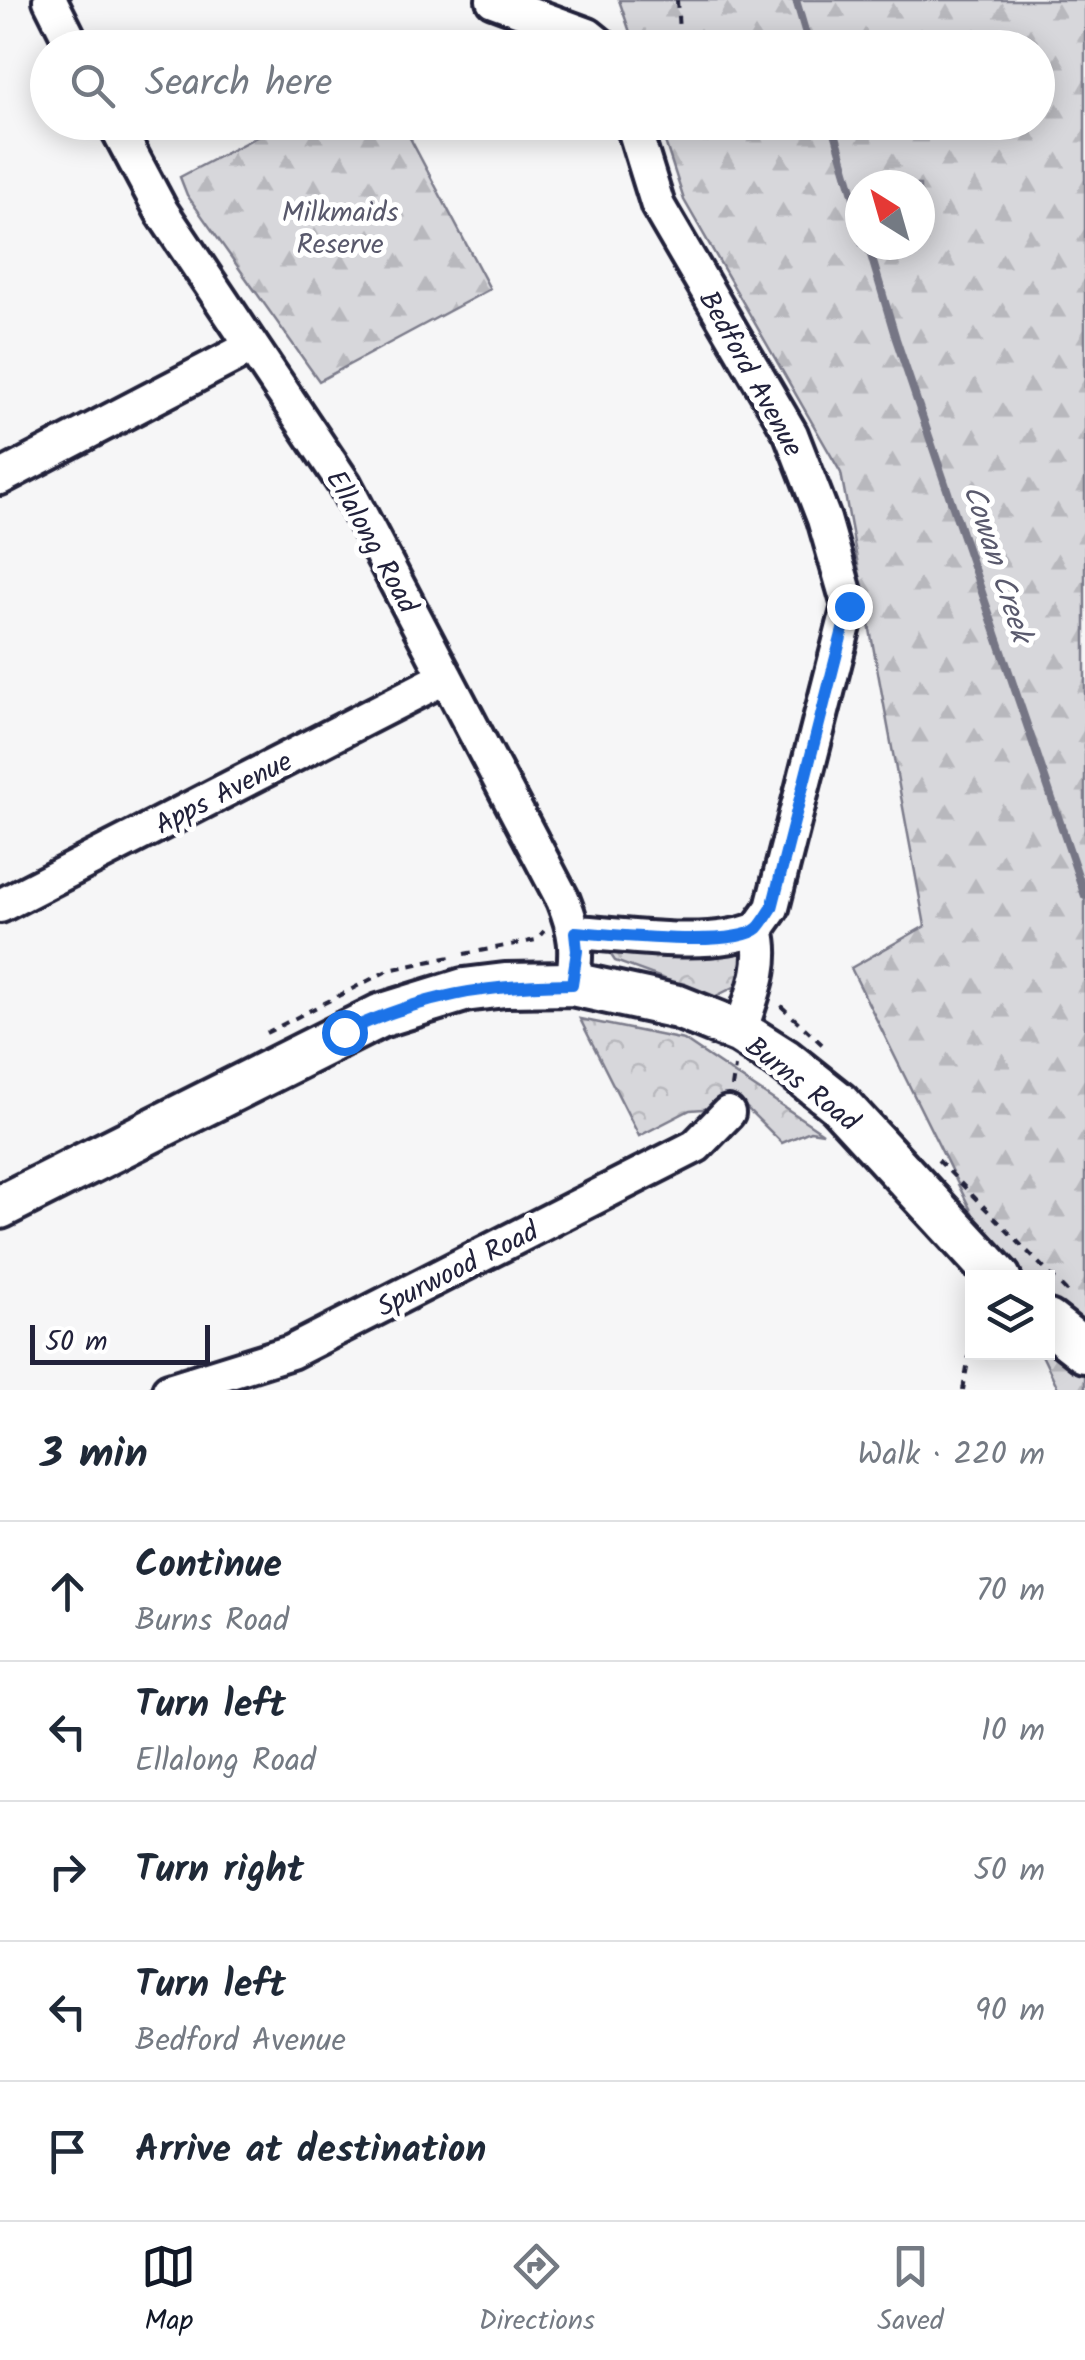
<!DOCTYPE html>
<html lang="en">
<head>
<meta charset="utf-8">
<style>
	body { margin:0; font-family:Kalam,sans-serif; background:#f2f2f3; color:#1f2937 }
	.controls { position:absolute; right:30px; bottom:30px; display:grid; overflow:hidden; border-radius:0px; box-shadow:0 5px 25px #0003 }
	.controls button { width:90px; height:90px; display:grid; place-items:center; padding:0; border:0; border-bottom:2px solid #e0e1e3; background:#fff; color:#1f2937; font:50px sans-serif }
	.compass { position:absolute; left:845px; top:170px; width:90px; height:90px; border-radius:50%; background:#fff; box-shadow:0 5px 25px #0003; rotate:323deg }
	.scale { position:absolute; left:30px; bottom:25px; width:180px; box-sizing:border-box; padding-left:10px; border:5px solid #22223b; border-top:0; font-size:28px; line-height:35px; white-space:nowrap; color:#22223b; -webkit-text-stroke:8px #fff; paint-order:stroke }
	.stop { position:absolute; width:30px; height:30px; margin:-22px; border:8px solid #1a73e8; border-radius:50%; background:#fff }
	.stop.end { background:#1a73e8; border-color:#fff; box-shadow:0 2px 10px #0008 }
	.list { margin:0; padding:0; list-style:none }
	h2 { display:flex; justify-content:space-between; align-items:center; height:130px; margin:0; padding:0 40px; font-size:42px }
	h2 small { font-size:32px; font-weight:400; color:#747a83 }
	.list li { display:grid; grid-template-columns:65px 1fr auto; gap:30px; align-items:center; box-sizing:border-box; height:140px; padding:0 40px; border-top:2px solid #e0e1e3 }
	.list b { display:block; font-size:38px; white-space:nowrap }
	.list p { margin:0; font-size:32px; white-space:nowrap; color:#747a83 }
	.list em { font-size:32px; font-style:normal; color:#747a83 }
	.icon { flex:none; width:55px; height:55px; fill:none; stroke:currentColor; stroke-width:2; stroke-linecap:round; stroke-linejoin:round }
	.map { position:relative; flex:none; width:1085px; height:1390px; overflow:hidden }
	.search { position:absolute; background:#fff; box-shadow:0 5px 25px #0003; left:30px; right:30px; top:30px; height:110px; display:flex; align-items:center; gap:25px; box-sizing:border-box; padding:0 35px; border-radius:55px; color:#747a83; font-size:38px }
	.sheet { height:830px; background:#fff }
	nav { display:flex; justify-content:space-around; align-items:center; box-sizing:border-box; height:140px; border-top:2px solid #e0e1e3; background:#fff; font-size:28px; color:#747a83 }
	nav a { display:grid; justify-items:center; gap:5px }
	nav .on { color:#111827 }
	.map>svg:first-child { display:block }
	.forest { fill:url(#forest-firs); stroke:#7c7c8b; stroke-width:2.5; fill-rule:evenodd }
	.park { fill:url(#park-crowns); stroke:#7c7c8b; stroke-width:2.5 }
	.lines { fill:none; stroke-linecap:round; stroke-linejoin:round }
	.stream { stroke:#767685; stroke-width:8 }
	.minor-casing { stroke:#22223b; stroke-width:40 }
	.major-casing { stroke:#22223b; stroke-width:50 }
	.path { stroke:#22223b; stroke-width:4; stroke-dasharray:8 8; stroke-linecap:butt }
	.minor { stroke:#fff; stroke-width:32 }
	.major { stroke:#fff; stroke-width:42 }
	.route { stroke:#1a73e8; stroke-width:12 }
	.labels { text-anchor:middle; stroke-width:10; stroke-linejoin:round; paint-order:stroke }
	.park-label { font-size:28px; fill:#58586b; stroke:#fff }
	.street-label { font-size:28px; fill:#22223b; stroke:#fff }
	.water-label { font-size:30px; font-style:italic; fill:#5a5a6d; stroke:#fff }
</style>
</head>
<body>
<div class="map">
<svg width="1085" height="1390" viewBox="0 0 1085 1390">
	<defs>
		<pattern id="forest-firs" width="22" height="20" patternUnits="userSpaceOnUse" patternTransform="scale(2.5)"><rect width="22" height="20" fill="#d7d7db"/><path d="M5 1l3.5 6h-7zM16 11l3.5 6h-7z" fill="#b8b8bd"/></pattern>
		<pattern id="park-crowns" width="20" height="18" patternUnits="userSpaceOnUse" patternTransform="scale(2.5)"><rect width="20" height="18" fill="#d7d7db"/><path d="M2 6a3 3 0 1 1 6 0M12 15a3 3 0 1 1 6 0" fill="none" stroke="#b8b8bd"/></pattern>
	</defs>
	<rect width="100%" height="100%" fill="#f6f6f7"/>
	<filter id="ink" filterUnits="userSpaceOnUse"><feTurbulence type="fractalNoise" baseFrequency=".01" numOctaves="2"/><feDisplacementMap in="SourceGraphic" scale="20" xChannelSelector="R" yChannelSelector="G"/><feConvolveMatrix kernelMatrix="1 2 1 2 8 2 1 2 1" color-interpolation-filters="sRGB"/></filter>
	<g filter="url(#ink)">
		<!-- forest -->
		<path class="forest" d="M619 0H1085V1390H1059L1041 1353 1048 1352V1278L1004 1277 851 968 925 926 841 473 684 200 659 123 1038 122V48L635 47ZM860 185H920V245H860Z
			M283 123H402L490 289 319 381 187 195 180 177Z"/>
		<!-- park -->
		<path class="park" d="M605 946 703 955 743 953 747 965 736 986 714 997 615 961Z
			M580 1019 684 1040 823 1133 810 1131 782 1143 745 1106 690 1110 639 1136Z"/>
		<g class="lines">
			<!-- stream -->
			<path class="stream" d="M796 0 810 48
				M832 122 860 218
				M868 245 896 339 1085 896"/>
			<!-- minor casing -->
			<g class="minor-casing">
				<path id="minor" d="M50 0 74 48
					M493 0 588 35 604 48
					M114 122 162 212 345 485 563 900C576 933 578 949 572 984
					M632 122 658 206 791 434 824 519 849 606 772 908 757 929
					M0 478 251 347
					M0 906 446 677
					M575 932C629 935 708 949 757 929
					M740 1032C751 997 767 966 757 929
					M169 1390 291 1352 696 1146 728 1113"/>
			</g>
			<!-- major casing -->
			<g class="major-casing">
				<path id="major" d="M0 1207 380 1016 464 990 505 985 572 984 678 1007 740 1032 784 1060 838 1103 999 1278
					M1048 1322 1085 1351"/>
			</g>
			<!-- path -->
			<path class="path" d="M677 0 680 48
				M464 954 536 940 544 931
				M781 1006 825 1047
				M266 1033 389 970 450 957
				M732 1087 735 1067
				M938 1160 1071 1296
				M963 1390 972 1338"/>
			<!-- minor -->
			<use href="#minor" class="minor"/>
			<!-- major -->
			<use href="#major" class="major"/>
		</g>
	</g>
	<g class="lines" filter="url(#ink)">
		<!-- route -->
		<path class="route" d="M344 1032C426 995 483 985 572 984L577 951 575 932C611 934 735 949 758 928 763 923 768 914 772 908L849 606"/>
	</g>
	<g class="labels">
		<!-- park labels -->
		<g class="park-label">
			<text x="340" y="221">Milkmaids<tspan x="340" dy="32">Reserve</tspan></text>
		</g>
		<!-- street labels -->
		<g class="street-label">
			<text transform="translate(752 373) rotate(61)" y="10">Bedford Avenue</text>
			<text transform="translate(373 541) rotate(61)" y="10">Ellalong Road</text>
			<text transform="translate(223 792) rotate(-27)" y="10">Apps Avenue</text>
			<text transform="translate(803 1083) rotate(38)" y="10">Burns Road</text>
			<text transform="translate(457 1268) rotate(-27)" y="10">Spurwood Road</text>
		</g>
		<!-- water labels -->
		<g class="water-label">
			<text transform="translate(998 563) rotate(72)" y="10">Cowan Creek</text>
		</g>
	</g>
</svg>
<div class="controls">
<button><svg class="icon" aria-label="layers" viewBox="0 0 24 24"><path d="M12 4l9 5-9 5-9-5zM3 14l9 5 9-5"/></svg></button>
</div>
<svg class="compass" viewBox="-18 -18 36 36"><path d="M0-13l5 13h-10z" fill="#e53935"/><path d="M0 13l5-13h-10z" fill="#747a83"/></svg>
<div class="scale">50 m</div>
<div class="stop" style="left:344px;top:1032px"></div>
<div class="stop end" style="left:849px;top:606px"></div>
<div class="search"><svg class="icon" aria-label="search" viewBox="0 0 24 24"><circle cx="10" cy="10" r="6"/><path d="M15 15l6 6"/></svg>Search here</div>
</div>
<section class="sheet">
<h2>3 min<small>Walk · 220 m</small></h2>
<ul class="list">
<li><svg class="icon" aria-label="ahead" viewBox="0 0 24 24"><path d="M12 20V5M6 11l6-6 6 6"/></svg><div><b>Continue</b><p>Burns Road</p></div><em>70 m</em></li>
<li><svg class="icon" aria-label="left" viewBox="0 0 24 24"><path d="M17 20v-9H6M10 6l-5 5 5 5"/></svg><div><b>Turn left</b><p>Ellalong Road</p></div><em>10 m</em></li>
<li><svg class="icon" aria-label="right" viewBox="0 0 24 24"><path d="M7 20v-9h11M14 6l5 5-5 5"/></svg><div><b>Turn right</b></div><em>50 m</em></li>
<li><svg class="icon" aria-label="left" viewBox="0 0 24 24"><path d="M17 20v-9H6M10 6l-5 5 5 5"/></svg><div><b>Turn left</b><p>Bedford Avenue</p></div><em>90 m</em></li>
<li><svg class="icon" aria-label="arrive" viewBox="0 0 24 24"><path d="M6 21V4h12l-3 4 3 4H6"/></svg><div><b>Arrive at destination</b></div></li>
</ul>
</section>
<nav>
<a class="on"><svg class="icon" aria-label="map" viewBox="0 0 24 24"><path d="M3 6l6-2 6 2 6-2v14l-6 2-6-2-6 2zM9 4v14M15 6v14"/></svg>Map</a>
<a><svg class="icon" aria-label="directions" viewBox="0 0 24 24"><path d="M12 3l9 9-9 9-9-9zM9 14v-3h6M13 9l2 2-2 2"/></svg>Directions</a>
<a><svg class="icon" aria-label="saved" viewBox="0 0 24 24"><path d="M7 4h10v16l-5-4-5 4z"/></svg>Saved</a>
</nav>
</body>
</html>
